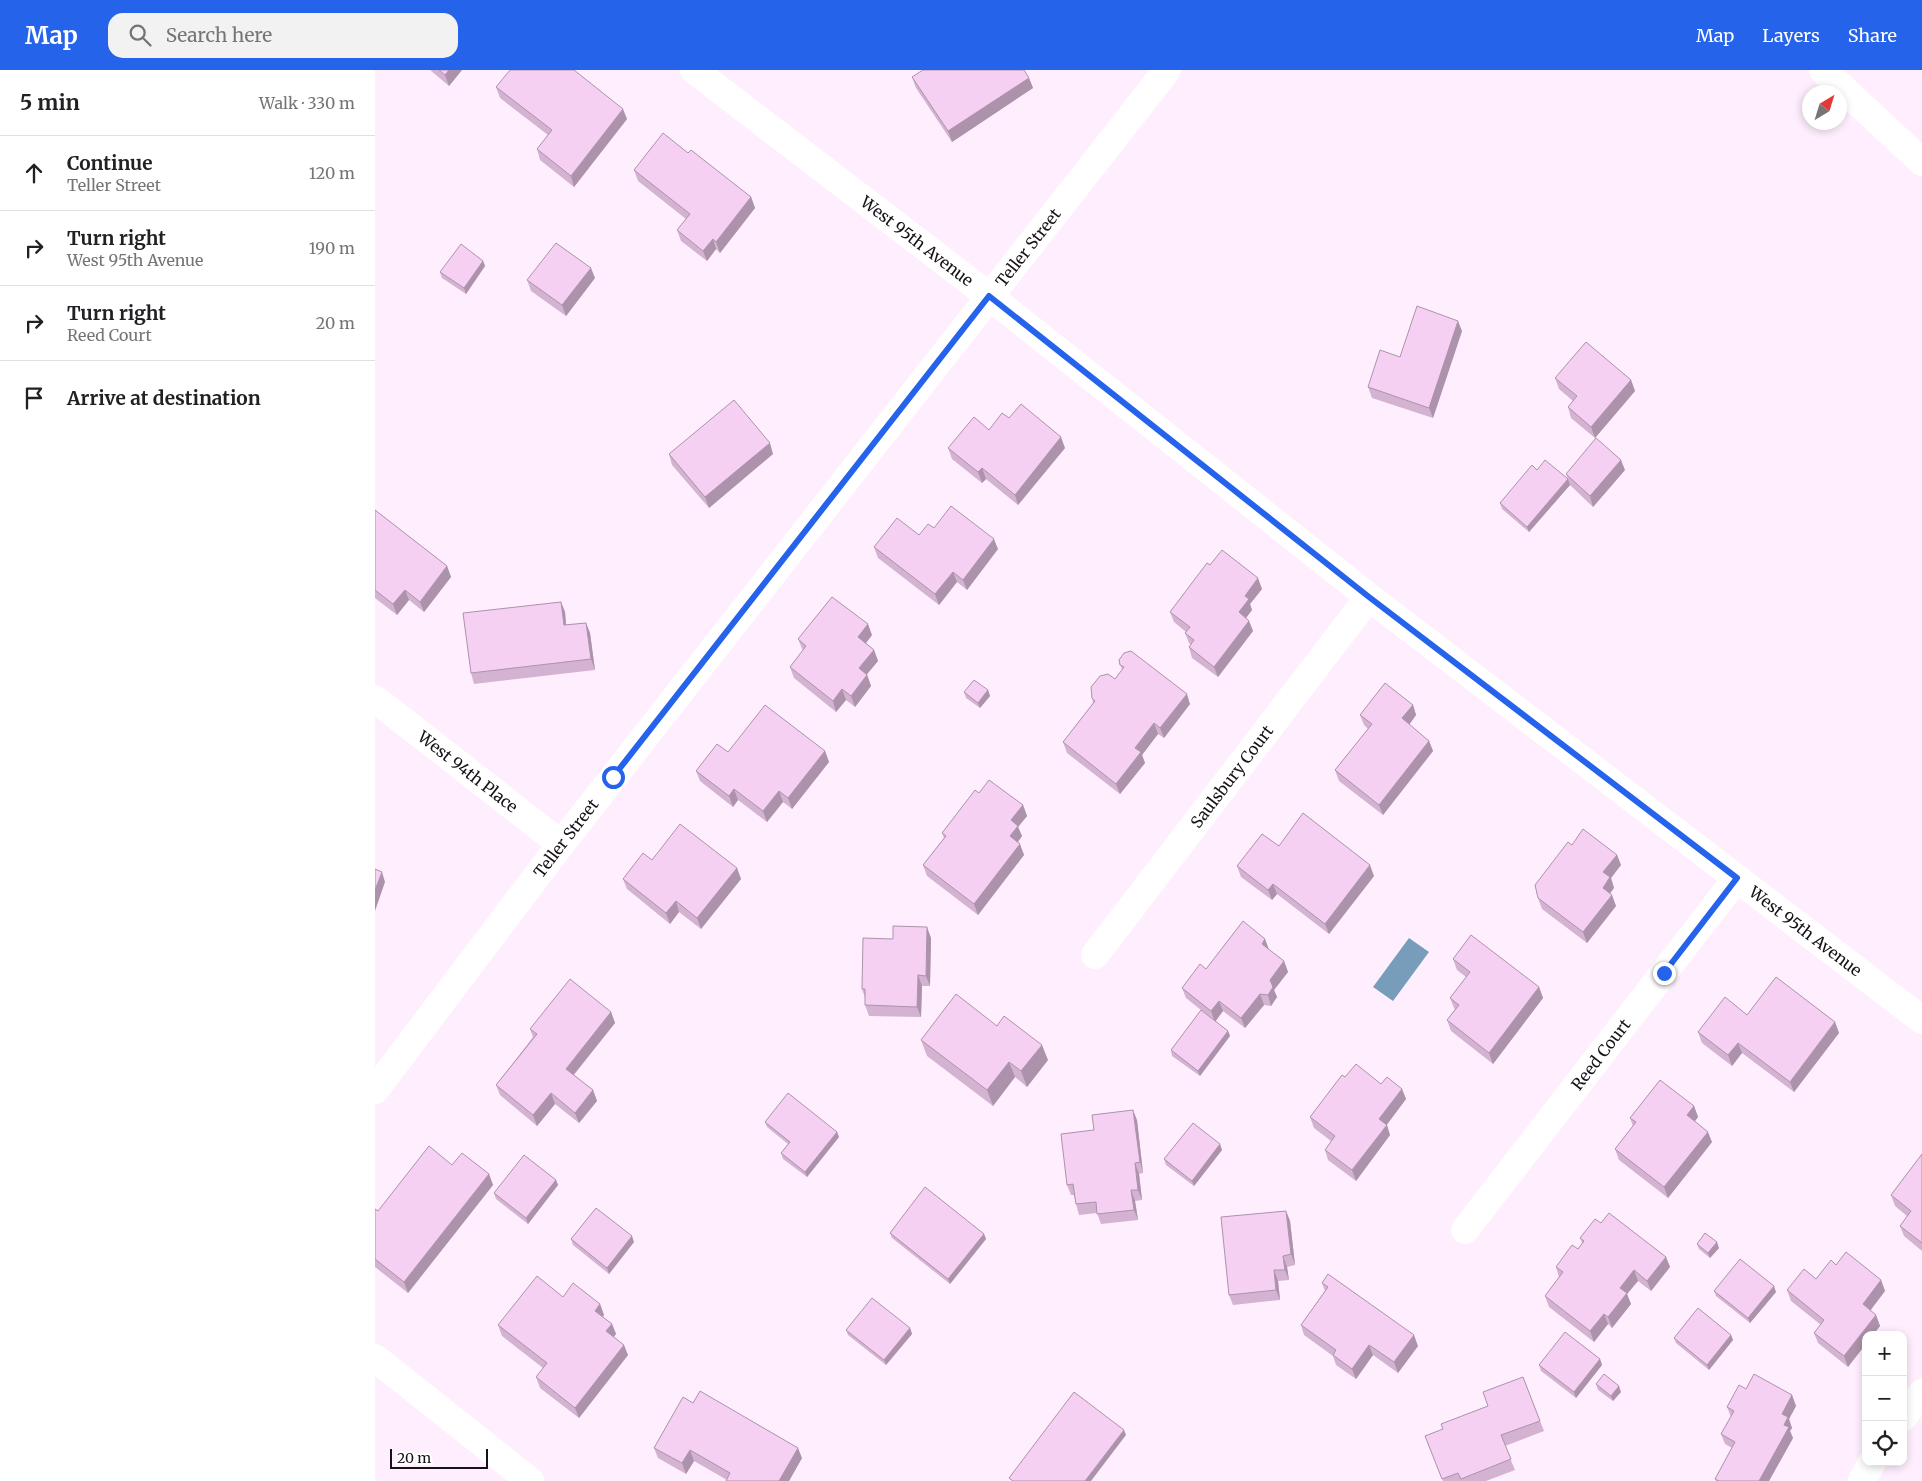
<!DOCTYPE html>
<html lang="en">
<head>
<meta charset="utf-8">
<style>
	body { margin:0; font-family:Merriweather,serif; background:#f2f2f2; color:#202124 }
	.controls { position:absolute; right:15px; bottom:15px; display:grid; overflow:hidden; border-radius:10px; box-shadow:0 2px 8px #0003 }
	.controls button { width:45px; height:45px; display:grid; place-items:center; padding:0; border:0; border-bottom:1px solid #e0e0e0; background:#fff; color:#202124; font:25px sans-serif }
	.compass { position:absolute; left:1427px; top:15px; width:45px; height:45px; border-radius:50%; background:#fff; box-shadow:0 2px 8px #0003; rotate:38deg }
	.scale { position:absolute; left:15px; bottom:12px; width:98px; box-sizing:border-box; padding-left:5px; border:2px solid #161116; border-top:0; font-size:14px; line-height:18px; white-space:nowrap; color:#161116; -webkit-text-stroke:4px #fff; paint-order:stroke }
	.stop { position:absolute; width:15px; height:15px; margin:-11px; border:4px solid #2563eb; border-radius:50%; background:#fff }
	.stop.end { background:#2563eb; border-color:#fff; box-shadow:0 1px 5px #0008 }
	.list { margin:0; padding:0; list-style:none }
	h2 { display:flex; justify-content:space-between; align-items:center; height:65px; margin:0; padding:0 20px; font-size:21px }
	h2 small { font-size:16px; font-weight:400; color:#757577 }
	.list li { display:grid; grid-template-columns:32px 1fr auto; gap:15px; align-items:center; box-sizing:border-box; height:75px; padding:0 20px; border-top:1px solid #e0e0e0 }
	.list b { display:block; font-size:19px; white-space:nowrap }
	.list p { margin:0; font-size:16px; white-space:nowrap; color:#757577 }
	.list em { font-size:16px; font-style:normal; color:#757577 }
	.icon { flex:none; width:28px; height:28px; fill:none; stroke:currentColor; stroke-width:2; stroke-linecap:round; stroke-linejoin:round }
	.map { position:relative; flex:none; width:1547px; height:1411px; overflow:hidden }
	header { display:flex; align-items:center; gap:30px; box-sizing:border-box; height:70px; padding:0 25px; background:#2563eb; color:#fff }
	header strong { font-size:24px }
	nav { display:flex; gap:28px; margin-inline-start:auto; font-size:18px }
	.search { width:350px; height:45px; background:#f2f2f2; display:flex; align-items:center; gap:12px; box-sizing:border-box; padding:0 18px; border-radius:15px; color:#757577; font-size:19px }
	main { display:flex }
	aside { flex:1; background:#fff }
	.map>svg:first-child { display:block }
	.water { fill:#779dbb }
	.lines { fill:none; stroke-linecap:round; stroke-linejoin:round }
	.minor { stroke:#fff; stroke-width:28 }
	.wall { fill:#d3b3d1 }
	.shaded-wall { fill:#ac92aa }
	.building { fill:#f5d0f3; stroke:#ac92aa }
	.route { stroke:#2563eb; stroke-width:6 }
	.labels { text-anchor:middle; stroke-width:4; stroke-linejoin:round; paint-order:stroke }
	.street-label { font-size:16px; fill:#161116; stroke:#fff }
</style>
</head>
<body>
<header>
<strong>Map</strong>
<div class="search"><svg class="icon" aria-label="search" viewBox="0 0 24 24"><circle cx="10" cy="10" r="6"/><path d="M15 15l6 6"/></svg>Search here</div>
<nav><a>Map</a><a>Layers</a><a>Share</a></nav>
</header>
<main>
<aside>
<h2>5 min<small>Walk · 330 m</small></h2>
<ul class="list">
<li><svg class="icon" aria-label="ahead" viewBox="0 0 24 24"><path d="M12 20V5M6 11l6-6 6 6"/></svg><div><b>Continue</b><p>Teller Street</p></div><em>120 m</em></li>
<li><svg class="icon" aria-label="right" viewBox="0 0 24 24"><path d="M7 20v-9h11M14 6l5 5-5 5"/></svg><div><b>Turn right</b><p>West 95th Avenue</p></div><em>190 m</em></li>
<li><svg class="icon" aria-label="right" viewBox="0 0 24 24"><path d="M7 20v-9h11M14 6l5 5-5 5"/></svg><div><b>Turn right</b><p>Reed Court</p></div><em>20 m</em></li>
<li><svg class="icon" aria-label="arrive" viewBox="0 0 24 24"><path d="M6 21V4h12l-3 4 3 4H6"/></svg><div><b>Arrive at destination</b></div></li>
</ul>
</aside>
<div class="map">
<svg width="1547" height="1411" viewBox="0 0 1547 1411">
	<rect width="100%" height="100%" fill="#ffeffe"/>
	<!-- water -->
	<path class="water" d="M1034 868 1054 882 1018 931 998 917Z"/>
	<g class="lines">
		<!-- minor -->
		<g class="minor">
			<path id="s1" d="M319 0 614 226 994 527 1547 950"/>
			<path d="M1448 0 1547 92"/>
			<path id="s2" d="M0 629 186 774"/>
			<path id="s3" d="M720 885 994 527"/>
			<path id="s4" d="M0 1020 186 774 792 0"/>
			<path id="s5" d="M1090 1160 1362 808"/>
			<path d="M0 1288 155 1411"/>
			<path d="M1528 1347 1547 1323"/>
			<path d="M1487 1411 1497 1392"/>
		</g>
	</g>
	<!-- wall -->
	<path class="wall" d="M55 0H87L74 16Z
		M537 7 654 8 658 18 577 72 541 18Z
		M121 17 252 49 199 117 165 90 162 79 173 65 125 28Z
		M313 83 376 127 380 138 345 183 341 179 332 191 306 171 302 160 311 149 263 111 259 100Z
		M108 191 110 196 91 224 67 208 65 202Z
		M220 208 191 246 156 221 152 210Z
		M1087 261 1058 348 997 328 993 317 1025 287Z
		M1180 308 1256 310 1260 321 1220 368 1196 348 1193 337 1198 331 1184 319Z
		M634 348 690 378 643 435 611 409 607 413 577 389 573 378 614 360Z
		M294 384H398L334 438 297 395Z
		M1162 400 1193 409 1191 404 1250 400 1218 437 1195 415 1154 462 1127 439 1125 433Z
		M0 440 72 496 76 507 49 542 34 530 22 545 0 528Z
		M559 458 623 479 592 520 582 512 564 535 503 488 499 477 544 465Z
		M835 495 887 519 875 534 877 540 871 548 874 551 878 561 843 607 817 588 814 577 816 575 814 573 810 563 811 562 799 552 795 542Z
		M186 532 190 542 191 555 211 553 215 563 220 600 99 614 96 603Z
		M497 565 491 573 499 580 503 591 492 604 496 616 480 637 471 630 461 642 419 608 415 597 428 581 423 569Z
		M744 590 815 634 789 668 783 664 767 685 770 693 745 724 692 683 688 672 718 633 717 628 740 609 747 600Z
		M613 620 615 626 605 638 591 628 589 622Z
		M1038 635 1041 645 1034 655 1054 671 1058 681 1008 745 964 711 960 700 993 659 989 655 985 645Z
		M450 681 454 692 417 739 408 732 392 752 363 730 358 737 325 711 321 701 353 682Z
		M604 723 648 735 652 746 643 757 647 766 643 772 649 785 603 845 552 806 548 795 569 768 567 763Z
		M1197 775 1242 785 1246 795 1236 808 1239 818 1235 824 1241 836 1212 873 1167 839 1163 828Z
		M904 776 999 806 954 864 902 824 897 830 866 807 862 796Z
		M277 790 362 798 366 809 326 859 304 842 295 854 252 819 248 809Z
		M556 868 555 916H547L546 947 494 946 490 935V928L487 919 518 869Z
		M890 869 894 880 909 891 913 902 899 920 902 927 896 936 889 935 870 958 848 941 840 951 853 961 855 966 825 1006 797 986 796 980 826 940 811 928 807 918 831 899Z
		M1078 889 1164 917 1168 928 1118 994 1076 961 1072 950 1080 939 1079 938 1075 928 1091 907 1082 900Z
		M236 942 240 953 199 1005 218 1020 222 1031 204 1053 180 1034 162 1056 125 1025 121 1015 158 967 155 959Z
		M1372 945 1460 952 1464 963 1419 1022 1367 983 1357 996 1327 973 1323 962Z
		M546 970 673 990 652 1017 640 1007 618 1036 552 986Z
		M970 1007 1027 1019 1031 1029 1011 1055 1015 1065 981 1111 953 1090 950 1080 956 1071 939 1058 935 1047Z
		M1319 1036 1323 1047 1320 1051 1337 1072 1293 1128 1244 1090 1240 1079 1258 1056 1255 1048Z
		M762 1050 768 1103 764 1104 767 1130 760 1131 763 1150 726 1154 722 1143 704 1145 701 1134 699 1125H696L692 1115 719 1060Z
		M390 1052 462 1062 464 1067 432 1107 408 1089 406 1083 413 1074 392 1057Z
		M847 1080 819 1116 791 1095 789 1089Z
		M1547 1084V1181L1529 1166 1525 1156 1532 1146 1520 1136 1516 1125Z
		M77 1095 114 1104 118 1115 33 1223 0 1197V1139L3 1141Z
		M181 1110 183 1115 153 1154 121 1129 119 1123Z
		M911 1141 915 1151 920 1195 912 1197 914 1210 903 1211 905 1230 858 1235 854 1225Z
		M1226 1153 1291 1187 1295 1197 1276 1221 1263 1211 1252 1224 1256 1234 1237 1258 1233 1254 1219 1272 1174 1237 1170 1226 1184 1207 1181 1197 1203 1179 1207 1173 1205 1168Z
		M515 1163 609 1164 611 1169 575 1214 517 1168Z
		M196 1169 259 1172 234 1204 198 1175Z
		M1322 1174 1344 1178 1335 1188 1324 1179Z
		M1461 1195 1506 1210 1510 1221 1495 1240 1501 1245 1505 1256 1498 1265H1491L1473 1297 1443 1273 1439 1263 1446 1255 1416 1231 1412 1220 1441 1209Z
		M947 1213 1043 1276 1023 1303 998 1285 981 1309 961 1295 958 1286 929 1265 926 1255 950 1221Z
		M1339 1221 1401 1222 1375 1253 1341 1226Z
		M188 1227 225 1234 229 1245 228 1247 237 1254 241 1264 239 1267 253 1285 204 1348 165 1318 161 1307 168 1298 127 1266 123 1255Z
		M535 1258 537 1264 511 1295 473 1265 471 1260Z
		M1356 1265 1358 1270 1334 1300 1301 1273 1299 1268Z
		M1225 1289 1227 1295 1201 1328 1166 1301 1164 1295Z
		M1148 1307 1169 1361 1130 1376 1140 1400 1111 1411H1068L1050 1366 1068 1359 1113 1336Z
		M1221 1314 1246 1322 1238 1331 1223 1320Z
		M1371 1319 1417 1325 1421 1336 1414 1349 1417 1358 1415 1361 1418 1368 1394 1411H1341L1340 1409 1357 1378 1350 1374 1346 1364 1356 1347 1352 1337Z
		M318 1333 427 1388 414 1411H351L352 1410 319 1391 311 1404 283 1388 279 1378Z"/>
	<!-- shaded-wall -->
	<path class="shaded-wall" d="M74 0H87L74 16 70 5Z
		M654 8 658 18 577 72 573 61Z
		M248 39 252 49 199 117 196 106Z
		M376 127 380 138 345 183 341 172Z
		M338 169 341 179 332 191 328 181Z
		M108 191 110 196 91 224 89 218Z
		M216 198 220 208 191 246 187 235Z
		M1083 251 1087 261 1058 348 1054 338Z
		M1256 310 1260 321 1220 368 1216 357Z
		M686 367 690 378 643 435 640 425Z
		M395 373 398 384 334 438 330 427Z
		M1246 390 1250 400 1218 437 1215 426Z
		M607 398 611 409 607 413 603 402Z
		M1193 409 1195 415 1154 462 1152 457Z
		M619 469 623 479 592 520 588 510Z
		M72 496 76 507 49 542 45 532Z
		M578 502 582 512 564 535 560 524Z
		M883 508 887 519 875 534 877 540 867 553 864 542 870 526Z
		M30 520 34 530 22 545 18 534Z
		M186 532 190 542 192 566 189 555Z
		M874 551 878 561 843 607 839 597Z
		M211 553 215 563 220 600 216 589Z
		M493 554 497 565 487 578 483 567Z
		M499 580 503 591 488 609 484 598Z
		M492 605 496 616 480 637 476 626Z
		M467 619 471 630 461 642 458 631Z
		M613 620 615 626 605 638 603 633Z
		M812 624 815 634 789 668 785 658Z
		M1038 635 1041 645 1031 659 1027 648Z
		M779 653 783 664 767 685 770 693 745 724 741 714 760 678Z
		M1054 671 1058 681 1008 745 1004 735Z
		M450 681 454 692 417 739 413 728Z
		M359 719 363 730 358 737 354 726Z
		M404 721 408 732 392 752 388 741Z
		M648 735 652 746 643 757 647 766 639 777 635 766 636 750Z
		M645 774 649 785 603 845 599 834Z
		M1242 785 1246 795 1236 808 1239 818 1231 828 1228 818V802Z
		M995 795 999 806 954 864 950 854Z
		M362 798 366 809 326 859 322 848Z
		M7 802 10 812 0 841V820Z
		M898 814 902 824 897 830 893 820Z
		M1237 825 1241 836 1212 873 1208 862Z
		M301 831 304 842 295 854 291 843Z
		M552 857 556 868 555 916 551 906Z
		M890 869 894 880 887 874Z
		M909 891 913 902 899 920 902 927 896 936 893 925 895 910Z
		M543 905 547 916 546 947 542 937Z
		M1164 917 1168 928 1118 994 1114 983Z
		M885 924 889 935 870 958 866 948Z
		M844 931 848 941 840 952 836 941Z
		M236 942 240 953 195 1009 191 999Z
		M1460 952 1464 963 1419 1022 1415 1012Z
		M853 961 855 966 825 1006 823 1001Z
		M1363 973 1367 983 1357 996 1353 985Z
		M667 975 673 990 652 1017 646 1001Z
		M634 992 640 1007 618 1036 612 1020Z
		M1027 1019 1031 1029 1008 1060 1004 1049Z
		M218 1020 222 1031 204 1053 200 1043Z
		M176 1023 180 1034 162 1056 158 1045Z
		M1319 1036 1323 1047 1316 1056 1312 1045Z
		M758 1040 762 1050 768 1103 765 1092Z
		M1012 1055 1015 1065 981 1111 977 1100Z
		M462 1062 464 1067 432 1107 430 1102Z
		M1333 1062 1337 1072 1293 1128 1289 1117Z
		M845 1074 847 1080 819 1116 817 1111Z
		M760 1093 764 1104 767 1130 763 1120Z
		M114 1104 118 1115 33 1223 29 1212Z
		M181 1110 183 1115 153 1154 151 1148Z
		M756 1120 760 1131 763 1150 759 1140Z
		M911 1141 915 1151 920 1195 916 1184Z
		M609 1164 611 1169 575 1214 573 1209Z
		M257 1166 259 1172 234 1204 232 1198Z
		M1342 1172 1344 1178 1335 1188 1333 1183Z
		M908 1186 912 1197 914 1210 910 1200Z
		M1291 1187 1295 1197 1276 1221 1272 1211Z
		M899 1200 903 1211 905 1230 901 1220Z
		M1259 1200 1263 1211 1252 1224 1256 1234 1237 1258 1233 1247 1245 1218Z
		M1506 1210 1510 1221 1492 1245 1488 1234Z
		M1399 1216 1401 1222 1375 1253 1373 1248Z
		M225 1234 229 1245 224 1252 220 1241Z
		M1229 1244 1233 1254 1219 1272 1215 1261Z
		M1501 1245 1505 1256 1498 1265H1491V1274L1473 1297 1469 1286Z
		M237 1254 241 1264 235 1271 231 1261Z
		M535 1258 537 1264 511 1295 509 1290Z
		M1039 1265 1043 1276 1023 1303 1019 1292Z
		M1356 1265 1358 1270 1334 1300 1332 1295Z
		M249 1275 253 1285 204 1348 200 1338Z
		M994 1275 998 1285 981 1309 977 1299Z
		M1225 1289 1227 1295 1201 1328 1199 1322Z
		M1244 1316 1246 1322 1238 1331 1236 1326Z
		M1417 1325 1421 1336 1414 1349 1417 1358 1415 1361 1418 1368 1394 1411H1384L1409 1355 1407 1344Z
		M749 1360 751 1365 716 1411H710Z
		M423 1378 427 1388 414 1411H404Z
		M315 1380 319 1391 311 1404 307 1393Z"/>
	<!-- building -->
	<path class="building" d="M64 0H74L70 5Z
		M135 0H199L248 39 196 106 162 79 177 60 121 17Z
		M548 0H649L654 8 573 61 537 7Z
		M288 63 313 83 316 80 376 127 341 172 338 169 328 181 302 160 315 144 259 100Z
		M181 173 216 198 187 235 152 210Z
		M86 174 108 191 89 218 65 202Z
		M1042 236 1083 251 1054 338 993 317 1005 280 1025 287Z
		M1211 272 1256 310 1216 357 1193 337 1202 326 1180 308Z
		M359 330 395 373 330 427 294 384Z
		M646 334 686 367 640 425 607 398 603 402 573 378 599 347 614 360 627 343 634 348Z
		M1221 368 1246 390 1215 426 1191 404Z
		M1170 390 1193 409 1152 457 1125 433 1157 395 1162 400Z
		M576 436 619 469 588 510 578 502 560 524 499 477 522 448 544 465 553 454 559 458Z
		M0 440 72 496 45 532 30 520 18 534 0 520Z
		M847 480 883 508 870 526 874 529 864 542 874 551 839 597 814 577 819 570 810 563 815 557 795 542 832 493 835 495Z
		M457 527 493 554 483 567 499 580 484 598 492 605 476 626 467 619 458 631 415 597 431 576 423 569Z
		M186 532 189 555 211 553 216 589 96 603 88 543Z
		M756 581 812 624 785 658 779 653 760 678 766 682 741 714 688 672 720 631 717 628 716 617 725 606 733 604 740 609 749 597 745 595 744 590 749 583Z
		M599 610 613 620 603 633 589 622Z
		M1010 613 1038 635 1027 648 1054 671 1004 735 960 700 997 654 985 645Z
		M390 635 450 681 413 728 404 721 388 741 359 719 354 726 321 701 342 674 353 682Z
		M614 710 648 735 636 750 643 756 635 766 645 774 599 834 548 795 571 766 567 763 600 720 604 723Z
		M928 743 995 795 950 854 898 814 893 820 862 796 887 764 904 776Z
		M305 754 362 798 322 848 301 831 291 843 248 809 268 783 277 790Z
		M1208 759 1242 785 1228 802 1235 807 1228 818 1237 825 1208 862 1163 828 1160 815 1193 772 1197 775Z
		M0 799 7 802 0 820Z
		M868 851 890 869 887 874 909 891 895 910 898 917 893 925 885 924 866 948 844 931 836 941 807 918 825 894 831 899Z
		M518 856 552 857 551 906 543 905 542 937 490 935V919H487L488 868 518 869Z
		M1096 865 1164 917 1114 983 1072 950 1084 935 1075 928 1095 902 1078 889Z
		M1401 907 1460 952 1415 1012 1363 973 1353 985 1323 962 1350 927 1372 945Z
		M195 909 236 942 191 999 218 1020 200 1043 176 1023 158 1045 121 1015 162 964 155 959Z
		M581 924 622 956 629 946 667 975 646 1001 634 992 612 1020 546 970Z
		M826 940 853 961 823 1001 796 980Z
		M981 994 1006 1014 1012 1007 1027 1019 1004 1049 1012 1055 977 1100 950 1080 960 1066 935 1047 967 1005 970 1007Z
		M1285 1010 1319 1036 1312 1045 1333 1062 1289 1117 1240 1079 1261 1052 1255 1048Z
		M413 1023 462 1062 430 1102 406 1083 415 1072 390 1052Z
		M758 1040 765 1092 760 1093 763 1120H756L759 1140 722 1144 721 1132 701 1134 698 1114 692 1115 686 1064 719 1060 717 1045Z
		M818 1053 845 1074 817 1111 789 1089Z
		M54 1076 77 1095 87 1083 114 1104 29 1212 0 1189V1139L3 1141Z
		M1547 1084V1173L1525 1156 1536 1141 1516 1125Z
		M149 1085 181 1110 151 1148 119 1123Z
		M550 1117 609 1164 573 1209 515 1163Z
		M221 1138 257 1166 232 1198 196 1169Z
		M911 1141 916 1184 908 1186 910 1200H899L901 1220 854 1225 846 1147Z
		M1234 1143 1291 1187 1272 1211 1259 1200 1245 1218 1252 1223 1233 1247 1229 1244 1215 1261 1170 1226 1188 1202 1181 1197 1197 1175 1203 1179 1209 1171 1205 1168 1220 1149 1226 1153Z
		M1330 1163 1342 1172 1333 1183 1322 1174Z
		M1471 1182 1506 1210 1488 1234 1501 1245 1469 1286 1439 1263 1449 1250 1412 1220 1429 1199 1441 1209 1456 1190 1461 1195Z
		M1365 1189 1399 1216 1373 1248 1339 1221Z
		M953 1204 1039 1265 1019 1292 994 1275 977 1299 958 1285 961 1280 926 1255 953 1217 947 1213Z
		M162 1206 188 1227 198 1213 225 1234 220 1241 237 1254 231 1261 249 1275 200 1338 161 1307 172 1293 123 1255Z
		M497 1228 535 1258 509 1290 471 1260Z
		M1323 1238 1356 1265 1332 1295 1299 1268Z
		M1190 1262 1225 1289 1199 1322 1164 1295Z
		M1229 1304 1244 1316 1236 1326 1221 1314Z
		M1379 1304 1417 1325 1407 1344 1413 1347 1409 1355 1414 1357 1384 1411H1344L1340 1409 1360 1372 1346 1364 1359 1341 1352 1337 1364 1315 1371 1319Z
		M1148 1307 1165 1351 1126 1365 1136 1389 1086 1409 1083 1403 1067 1409 1050 1366 1068 1359 1066 1354 1113 1336 1108 1322Z
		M325 1321 423 1378 404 1411H351L355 1403 315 1380 307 1393 279 1378 308 1327 318 1333Z
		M699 1322 749 1360 710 1411H638L634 1408Z"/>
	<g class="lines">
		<!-- route -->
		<path class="route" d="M238 707 614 226 994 527 1362 808 1289 903"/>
	</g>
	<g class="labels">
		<!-- street labels -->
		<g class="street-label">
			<text dy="6" stroke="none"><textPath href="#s1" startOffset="281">West 95th Avenue</textPath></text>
			<text dy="6" stroke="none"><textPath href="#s4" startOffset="1066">Teller Street</textPath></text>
			<text dy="6" stroke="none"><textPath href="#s2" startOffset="118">West 94th Place</textPath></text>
			<text dy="6" stroke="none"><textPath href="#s3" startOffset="225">Saulsbury Court</textPath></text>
			<text dy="6" stroke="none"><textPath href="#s4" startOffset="316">Teller Street</textPath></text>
			<text dy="6" stroke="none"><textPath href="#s1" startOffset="1406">West 95th Avenue</textPath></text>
			<text dy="6" stroke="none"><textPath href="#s5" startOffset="222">Reed Court</textPath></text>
		</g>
	</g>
</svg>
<div class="controls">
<button>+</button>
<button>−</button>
<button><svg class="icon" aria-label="locate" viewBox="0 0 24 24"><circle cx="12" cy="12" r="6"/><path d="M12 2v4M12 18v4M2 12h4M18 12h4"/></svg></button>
</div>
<svg class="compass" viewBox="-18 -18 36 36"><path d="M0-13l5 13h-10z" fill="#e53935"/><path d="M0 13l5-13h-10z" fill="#757577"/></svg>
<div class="scale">20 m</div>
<div class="stop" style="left:238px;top:707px"></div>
<div class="stop end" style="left:1289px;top:903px"></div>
</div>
</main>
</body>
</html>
